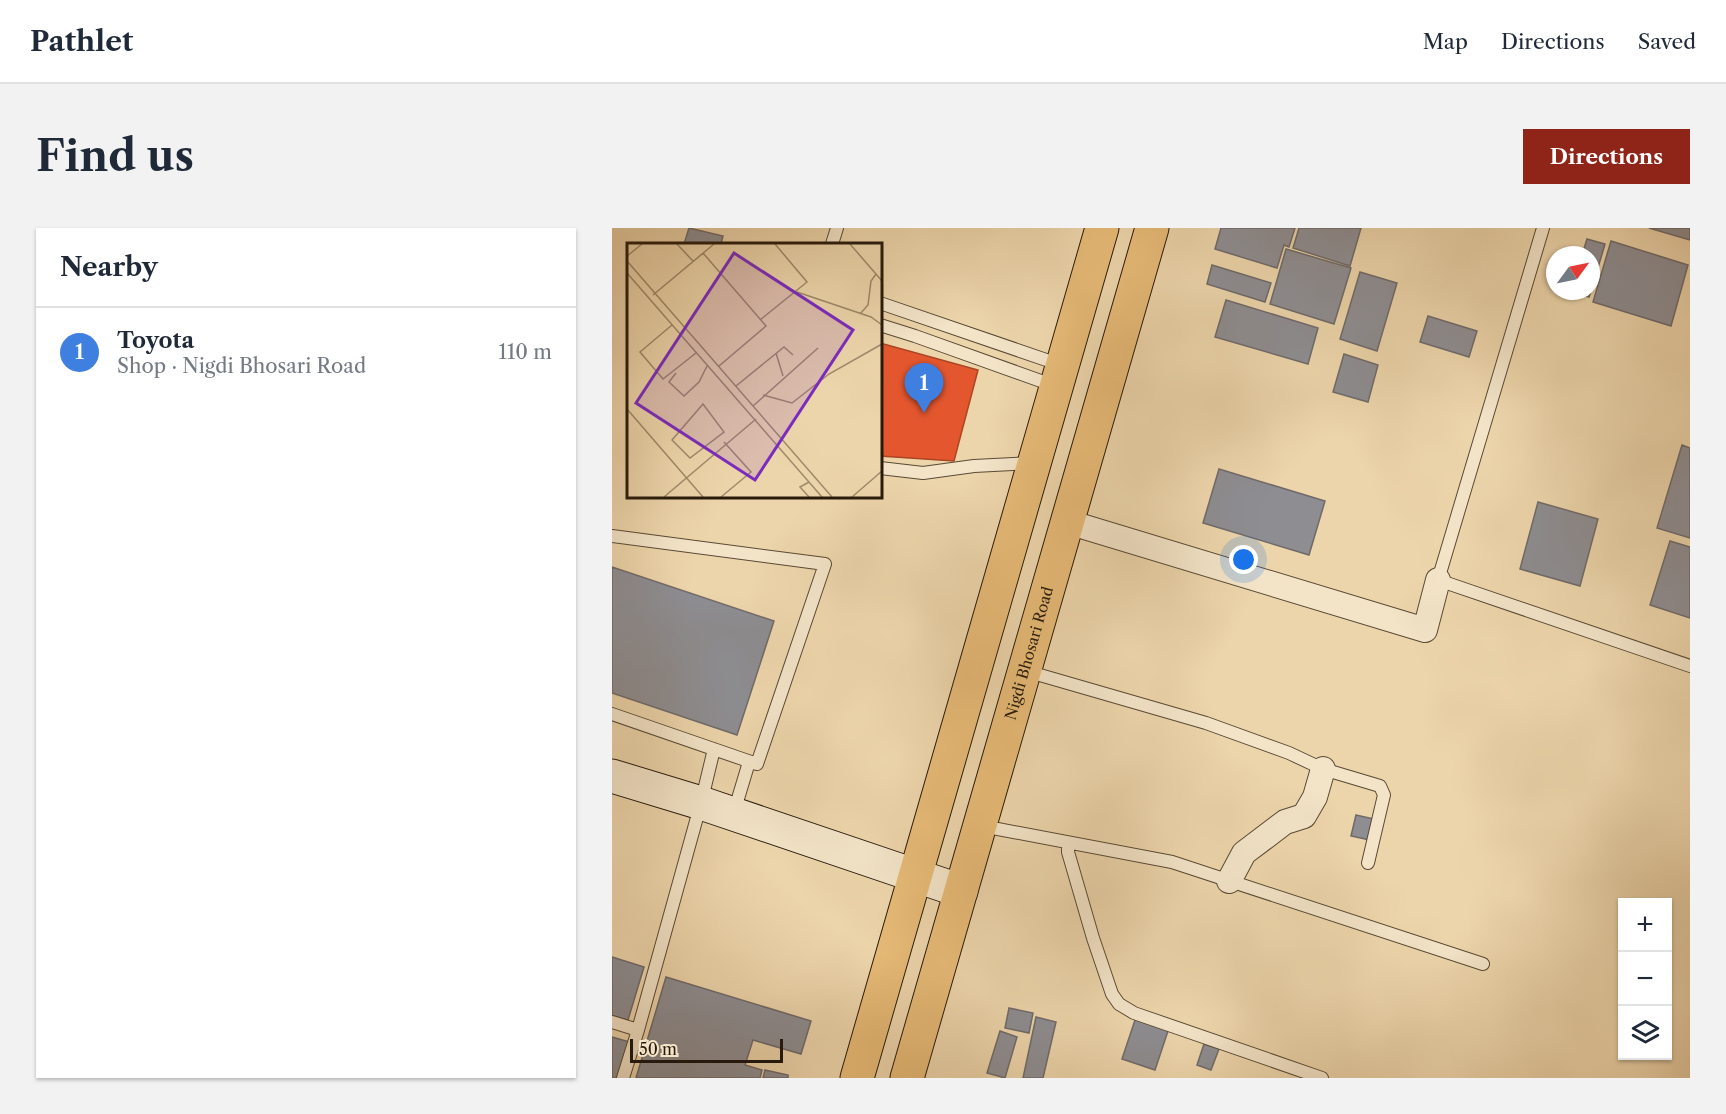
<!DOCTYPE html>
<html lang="en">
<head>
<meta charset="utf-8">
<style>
	body { margin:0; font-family:"Libre Caslon Text",serif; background:#f2f2f3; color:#1f2937 }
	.controls { position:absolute; right:18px; bottom:18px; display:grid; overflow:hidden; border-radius:0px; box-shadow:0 2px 4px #0004 }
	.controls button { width:54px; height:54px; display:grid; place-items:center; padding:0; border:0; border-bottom:2px solid #e0e1e3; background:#fff; color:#1f2937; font:30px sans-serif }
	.compass { position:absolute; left:934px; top:18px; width:54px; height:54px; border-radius:50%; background:#fff; box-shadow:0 2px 4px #0004; rotate:57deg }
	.scale { position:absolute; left:18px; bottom:15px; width:153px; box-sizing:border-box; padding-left:6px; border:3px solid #281a0c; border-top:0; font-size:16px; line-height:21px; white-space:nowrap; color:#281a0c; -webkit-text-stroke:4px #f3e4c8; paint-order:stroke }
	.you { position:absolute; left:632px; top:332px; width:21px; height:21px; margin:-15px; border:4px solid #fff; border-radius:50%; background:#1a73e8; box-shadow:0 0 0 9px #1a73e833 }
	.badge { display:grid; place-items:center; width:39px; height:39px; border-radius:50%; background:#8f2418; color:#fff; font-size:20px; font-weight:700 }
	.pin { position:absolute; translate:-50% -50px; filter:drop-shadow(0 2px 3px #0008) }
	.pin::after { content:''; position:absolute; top:32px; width:21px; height:18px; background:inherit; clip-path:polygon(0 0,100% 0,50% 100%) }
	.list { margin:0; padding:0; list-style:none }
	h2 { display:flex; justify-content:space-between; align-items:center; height:78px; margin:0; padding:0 24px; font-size:26px }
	h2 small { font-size:20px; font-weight:400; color:#747a83 }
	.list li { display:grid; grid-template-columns:39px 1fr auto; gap:18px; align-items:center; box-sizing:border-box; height:90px; padding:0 24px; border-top:2px solid #e0e1e3 }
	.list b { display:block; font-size:22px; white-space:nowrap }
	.list p { margin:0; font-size:20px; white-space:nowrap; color:#747a83 }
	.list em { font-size:20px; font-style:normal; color:#747a83 }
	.icon { flex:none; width:33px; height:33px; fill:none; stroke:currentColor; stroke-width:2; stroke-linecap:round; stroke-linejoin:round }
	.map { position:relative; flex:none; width:1078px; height:850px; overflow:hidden; border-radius:0px }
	header { display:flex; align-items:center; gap:36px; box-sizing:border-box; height:84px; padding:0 30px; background:#fff; border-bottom:2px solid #e0e1e3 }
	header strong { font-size:28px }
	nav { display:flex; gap:33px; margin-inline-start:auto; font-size:21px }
	.intro { display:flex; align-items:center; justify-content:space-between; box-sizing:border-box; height:144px; padding:0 36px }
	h1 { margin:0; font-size:42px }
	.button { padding:15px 27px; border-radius:0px; background:#8f2418; color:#fff; font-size:21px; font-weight:700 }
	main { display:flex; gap:36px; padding:0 36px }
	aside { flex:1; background:#fff; border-radius:0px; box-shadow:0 2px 4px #0004 }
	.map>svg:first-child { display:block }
	.shops { fill:#e4572e; stroke:#ac4524; stroke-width:1.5 }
	.industry { fill:#8d8d92; stroke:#6f6a6a; stroke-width:1.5 }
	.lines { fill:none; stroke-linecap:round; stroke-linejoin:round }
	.lane-casing { stroke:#594934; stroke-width:14 }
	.street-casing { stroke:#594934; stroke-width:26 }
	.secondary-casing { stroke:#281a0c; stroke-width:35 }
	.primary-casing { stroke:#281a0c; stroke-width:35 }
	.lane { stroke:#f3e4c8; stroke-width:12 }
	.street { stroke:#f3e4c8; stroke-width:24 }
	.secondary { stroke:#f3e4c8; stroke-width:33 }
	.primary { stroke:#e6ba76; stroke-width:33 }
	.labels { text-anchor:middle; stroke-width:6; stroke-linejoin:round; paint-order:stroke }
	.street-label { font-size:15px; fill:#281a0c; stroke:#f3e4c8 }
	.inset-road { fill:none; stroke:#9e8a6b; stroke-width:1.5 }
	.view { fill:#7b2cbf; fill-opacity:0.15; stroke:#7b2cbf; stroke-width:3 }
	.inset-edge { fill:none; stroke:#281a0c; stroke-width:3 }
</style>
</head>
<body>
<header>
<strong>Pathlet</strong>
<nav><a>Map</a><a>Directions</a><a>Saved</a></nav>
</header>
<div class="intro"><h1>Find us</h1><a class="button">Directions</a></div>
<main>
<aside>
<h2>Nearby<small></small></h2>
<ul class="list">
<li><span class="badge" style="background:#3f7fe0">1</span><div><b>Toyota</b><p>Shop · Nigdi Bhosari Road</p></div><em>110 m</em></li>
</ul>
</aside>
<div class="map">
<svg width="1078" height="850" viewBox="0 0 1078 850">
	<rect width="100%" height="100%" fill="#edd5ab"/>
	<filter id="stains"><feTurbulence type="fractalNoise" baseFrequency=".00333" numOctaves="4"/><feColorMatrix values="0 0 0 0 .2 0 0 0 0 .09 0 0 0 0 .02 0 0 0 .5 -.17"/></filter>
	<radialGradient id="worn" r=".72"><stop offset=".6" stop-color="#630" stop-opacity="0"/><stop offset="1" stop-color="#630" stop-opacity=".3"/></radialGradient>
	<!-- shops -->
	<path class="shops" d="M268 115 366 142 342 233 268 228Z"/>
	<!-- industry -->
	<path class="industry" d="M77 0 111 8 109 16H72Z
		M609 0H683L677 19 672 17 665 40 603 21Z
		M687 0H749L738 38 681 20Z
		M1037 0H1078V12Z
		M975 11 993 16 979 63V27H970Z
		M999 13 1076 37 1059 98 981 74Z
		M674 21 739 40 722 96 658 76Z
		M600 37 659 55 653 74 595 56Z
		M748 44 785 55 765 123 728 111Z
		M960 63H979L977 69Z
		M614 72 706 100 696 136 603 109Z
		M816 88 865 103 857 129 808 114Z
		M732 126 766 137 756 174 721 164Z
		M1070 217 1078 220V310L1045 300Z
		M607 241 713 273 697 327 591 295Z
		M926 274 986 291 968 358 908 341Z
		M1058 313 1078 319V390L1038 377Z
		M0 339 162 393 125 507 0 465Z
		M744 587 762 591 758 612 739 608Z
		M0 729 32 739 16 792 0 788Z
		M54 749 199 793 189 826 141 812 133 837 150 842 148 850H24Z
		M397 780 421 785 417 805 393 800Z
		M424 789 444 794 431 850H411Z
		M524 789 557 800 543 842 510 831Z
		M388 803 405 809 393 850 375 845Z
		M0 809 21 815 10 850H0Z
		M592 816 607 821 599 842 585 837Z
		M153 842 176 847V850H151Z"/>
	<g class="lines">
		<!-- lane casing -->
		<g class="lane-casing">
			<path id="lane" d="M931 0 826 352 1078 438
				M220 16 225 0
				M268 75 449 137
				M268 97 303 108 443 158
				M268 240 311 245 362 238 420 235
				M0 308 213 336 145 536 0 486
				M414 443 594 495 677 525 711 541 768 558 772 567 756 635
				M122 584 137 534
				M370 598 560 634 871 736
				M456 615V624L481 710 500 766 507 776 522 785 710 850
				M0 794 26 802 89 575 102 521
				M11 850 26 802"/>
		</g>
		<!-- street casing -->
		<g class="street-casing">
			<path id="street" d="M456 294 813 402 826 352
				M617 653 632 625 673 594 692 588 703 569 711 541"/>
		</g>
		<!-- secondary casing -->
		<g class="secondary-casing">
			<path id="secondary" d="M0 548 89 575 349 663"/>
		</g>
		<!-- primary casing -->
		<g class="primary-casing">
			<g id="primary">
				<path d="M245 850 490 0"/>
				<path id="s1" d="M295 850 540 0"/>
			</g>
		</g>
		<!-- lane -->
		<use href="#lane" class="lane"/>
		<!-- street -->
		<use href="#street" class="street"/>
		<!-- secondary -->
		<use href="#secondary" class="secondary"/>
		<!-- primary -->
		<use href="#primary" class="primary"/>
	</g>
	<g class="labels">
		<!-- street labels -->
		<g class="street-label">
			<text dy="5" stroke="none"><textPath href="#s1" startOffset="442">Nigdi Bhosari Road</textPath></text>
		</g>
	</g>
	<!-- overview -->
	<g transform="translate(15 15)">
		<rect width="255" height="255" fill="#edd5ab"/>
		<path class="inset-road" d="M50 1 66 18M223 1 255 38M76 10 139 83 92 123M0 13 15 1M0 18 205 254M0 30 195 254M170 49 244 74 255 82M26 52 87 1M233 71 241 62 244 38 249 31M133 77 180 39 148 1M45 82 13 109 36 136 69 110M149 110 156 133M49 130 42 139 57 153 72 139 80 123M109 143 157 104 166 112M136 152 165 160 202 131 255 101M76 161 97 189 63 215 45 197ZM126 163 191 105M0 166 76 254M182 239 173 244 182 254M37 254 129 176M94 254 124 229 97 199M225 254 255 228"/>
		<path class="view" d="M107 10 226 87 128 237 9 160Z"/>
		<rect width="255" height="255" class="inset-edge"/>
	</g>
	<rect width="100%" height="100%" filter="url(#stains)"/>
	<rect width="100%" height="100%" fill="url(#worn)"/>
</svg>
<div class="controls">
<button>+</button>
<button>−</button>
<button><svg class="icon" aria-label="layers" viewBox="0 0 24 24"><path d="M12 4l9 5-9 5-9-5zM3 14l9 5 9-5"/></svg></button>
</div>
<svg class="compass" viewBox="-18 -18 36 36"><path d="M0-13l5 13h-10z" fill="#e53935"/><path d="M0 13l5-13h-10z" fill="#747a83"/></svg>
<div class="scale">50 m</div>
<div class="you"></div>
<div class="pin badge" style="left:312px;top:185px;background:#3f7fe0">1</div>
</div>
</main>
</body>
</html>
